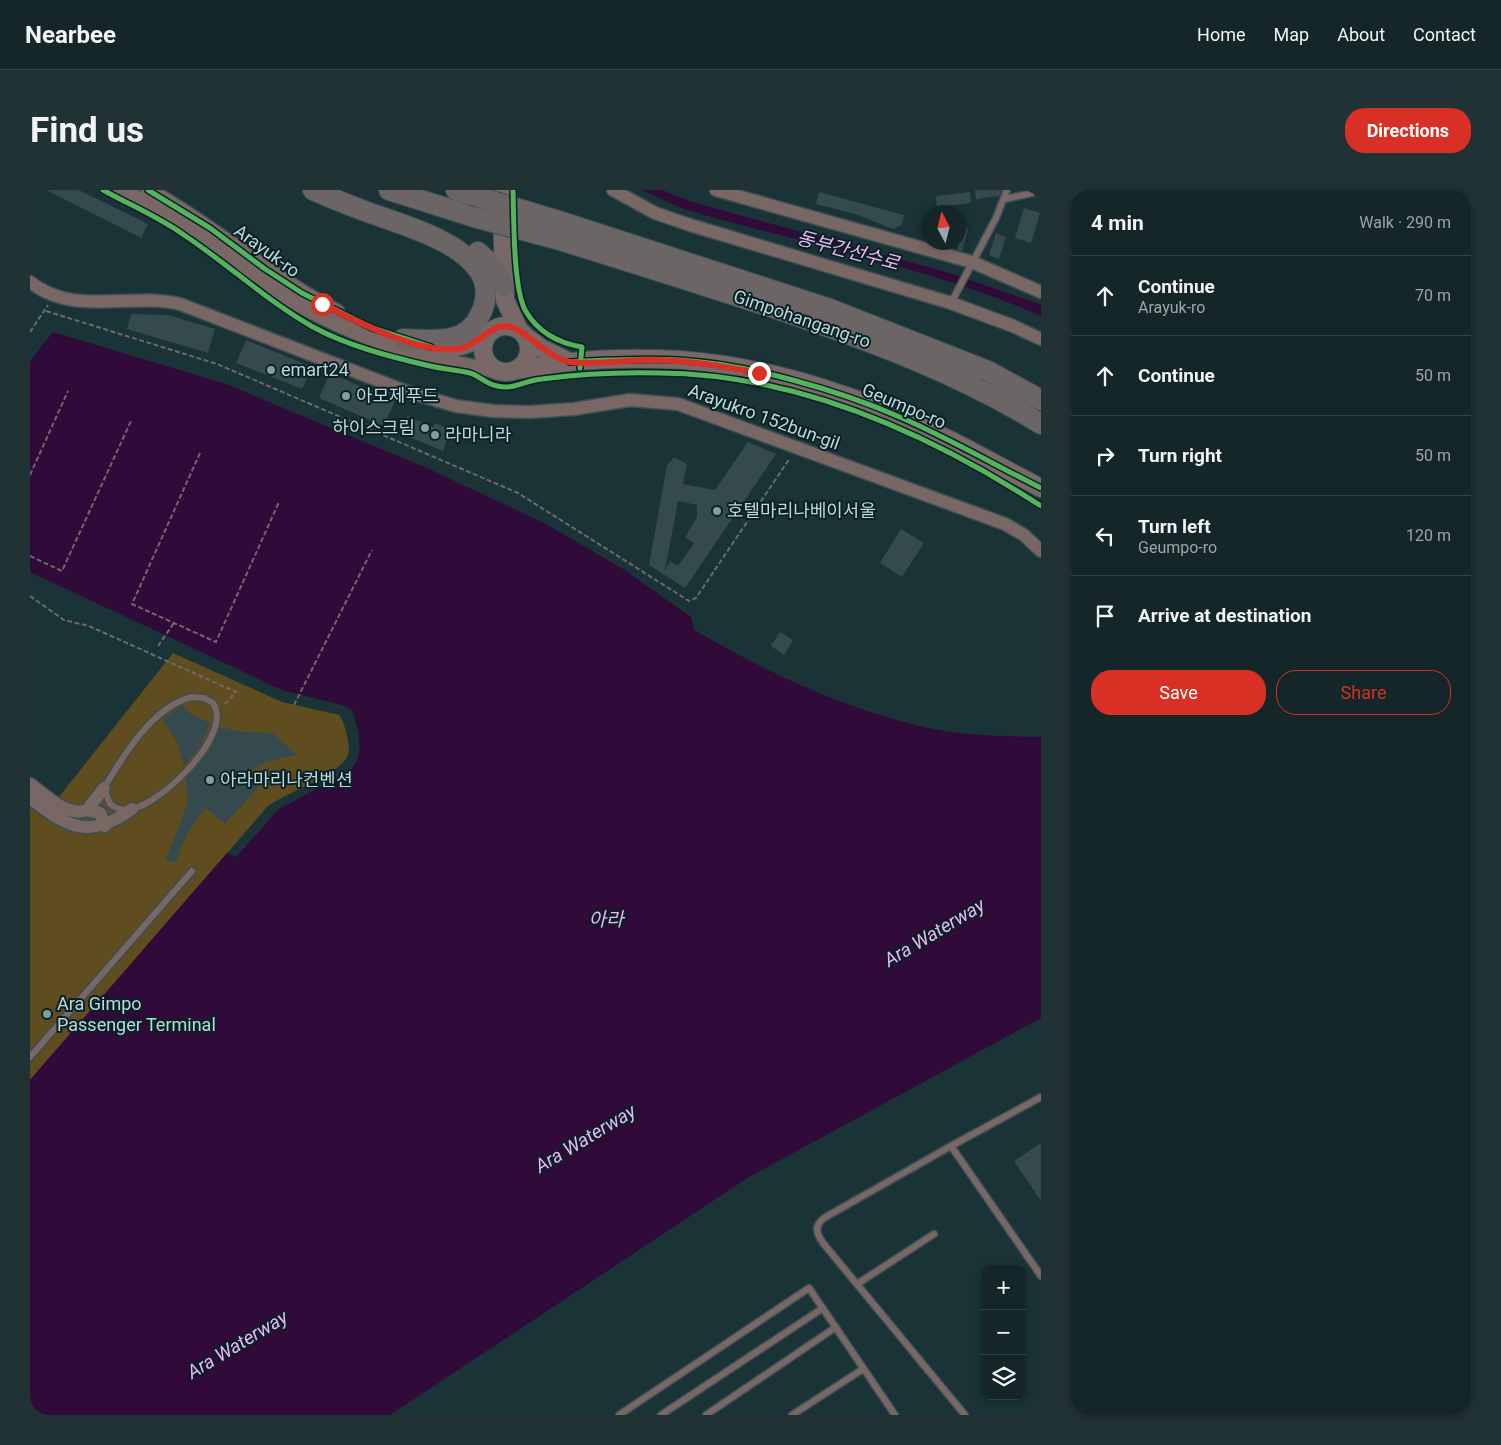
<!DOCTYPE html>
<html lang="en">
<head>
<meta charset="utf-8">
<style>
	body { margin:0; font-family:Roboto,"Noto Sans KR",sans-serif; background:#213234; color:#f1f3f6 }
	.controls { position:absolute; right:15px; bottom:15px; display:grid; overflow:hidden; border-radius:10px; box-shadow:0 2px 8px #0003 }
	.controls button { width:45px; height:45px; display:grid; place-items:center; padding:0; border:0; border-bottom:1px solid #334345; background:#142628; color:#f1f3f6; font:25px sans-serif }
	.compass { position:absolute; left:891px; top:15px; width:45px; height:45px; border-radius:50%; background:#142628; box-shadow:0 2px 8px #0003; rotate:353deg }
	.stop { position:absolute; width:15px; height:15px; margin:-11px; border:4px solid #d93025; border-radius:50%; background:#fff }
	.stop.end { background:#d93025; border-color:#fff; box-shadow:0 1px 5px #0008 }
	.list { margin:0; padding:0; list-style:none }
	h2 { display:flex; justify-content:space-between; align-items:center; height:65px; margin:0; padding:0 20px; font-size:21px }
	h2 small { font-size:16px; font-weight:400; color:#9da5a8 }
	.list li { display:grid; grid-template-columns:32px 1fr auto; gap:15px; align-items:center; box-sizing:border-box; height:80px; padding:0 20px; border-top:1px solid #334345 }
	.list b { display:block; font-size:19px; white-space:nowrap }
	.list p { margin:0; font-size:16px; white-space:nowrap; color:#9da5a8 }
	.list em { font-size:16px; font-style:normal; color:#9da5a8 }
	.actions { display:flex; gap:10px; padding:15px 20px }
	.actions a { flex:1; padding:11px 0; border:1px solid #d93025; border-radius:20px; text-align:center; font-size:18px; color:#d93025 }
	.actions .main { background:#d93025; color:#fff }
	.icon { flex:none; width:28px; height:28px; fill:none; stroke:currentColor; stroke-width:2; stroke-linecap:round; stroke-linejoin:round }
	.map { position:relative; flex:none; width:1011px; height:1225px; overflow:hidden; border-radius:20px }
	header { display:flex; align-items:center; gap:30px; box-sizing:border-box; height:70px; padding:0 25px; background:#142628; border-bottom:1px solid #334345 }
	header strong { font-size:24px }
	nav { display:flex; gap:28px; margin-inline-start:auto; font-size:18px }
	.intro { display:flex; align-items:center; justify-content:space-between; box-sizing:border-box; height:120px; padding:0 30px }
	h1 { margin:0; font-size:35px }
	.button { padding:12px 22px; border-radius:20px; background:#d93025; color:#fff; font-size:18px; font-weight:700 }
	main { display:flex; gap:30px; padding:0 30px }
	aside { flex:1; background:#142628; border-radius:20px; box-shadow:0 2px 8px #0003 }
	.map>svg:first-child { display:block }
	.green { fill:#5f4d1f }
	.water { fill:#300a38 }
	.building { fill:#354a4f; fill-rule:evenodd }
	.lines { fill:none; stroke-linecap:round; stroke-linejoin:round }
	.service-casing { stroke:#3a4f51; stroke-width:9 }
	.minor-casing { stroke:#3a4f51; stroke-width:15 }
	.tertiary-casing { stroke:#3a4f51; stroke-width:18 }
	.secondary-casing { stroke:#3a4f51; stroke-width:20 }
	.trunk-casing { stroke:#3a4f51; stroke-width:22 }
	.path { stroke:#6e6969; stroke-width:2; stroke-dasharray:5 2.5; stroke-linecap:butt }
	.service { stroke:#796766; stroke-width:6 }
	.minor { stroke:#796766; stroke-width:12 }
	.tertiary { stroke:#796766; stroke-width:15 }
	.secondary { stroke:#786868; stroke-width:18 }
	.trunk { stroke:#6c6566; stroke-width:20 }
	.trunk-bridge-casing { stroke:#3a4f51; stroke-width:22; stroke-linecap:butt }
	.trunk-bridge { stroke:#6c6566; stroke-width:20 }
	.cycleway-casing { stroke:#092124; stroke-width:8 }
	.cycleway { stroke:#56b35d; stroke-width:5 }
	.route { stroke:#d93025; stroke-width:6 }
	.poi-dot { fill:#839ea1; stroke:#092124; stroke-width:2 }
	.labels { text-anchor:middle; stroke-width:4; stroke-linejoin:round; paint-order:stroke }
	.street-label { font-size:18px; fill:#bcd8db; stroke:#092124 }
	.poi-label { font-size:18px; fill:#bcd8db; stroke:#092124; text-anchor:start }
	.water-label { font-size:19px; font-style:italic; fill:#f1b3f8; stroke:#092124 }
</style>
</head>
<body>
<header>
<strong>Nearbee</strong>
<nav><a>Home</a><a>Map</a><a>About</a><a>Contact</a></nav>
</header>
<div class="intro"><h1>Find us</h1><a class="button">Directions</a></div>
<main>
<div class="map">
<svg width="1011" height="1225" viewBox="0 0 1011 1225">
	<rect width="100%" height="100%" fill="#1a3336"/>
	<!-- green -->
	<path class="green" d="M143 463 252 512 309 525C314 531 315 539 317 546 318 552 320 559 318 565 310 585 256 602 237 617L0 890V617L13 627Z"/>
	<!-- water -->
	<path class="water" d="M612 0H632L662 12 923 84 1009 114 1011 115V126C907 80 790 57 681 27L651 18Z
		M23 142 196 194 399 279 514 333 593 379 661 427 664 440C737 482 811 518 894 537 932 546 972 546 1011 547V828L719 987 360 1225H0V890L197 663 206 667 249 619 318 582C337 566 328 542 323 521L312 515 252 500 0 382V171Z"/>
	<!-- building -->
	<path class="building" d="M16 0H49L118 34 111 48Z
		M945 0H972L969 6 946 9Z
		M789 2 874 25 872 35 863 39 825 24 786 14Z
		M940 2 941 13 907 17 906 6Z
		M994 18 1010 23 1001 53 985 48Z
		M928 36 938 39 932 61 928 60Z
		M966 43 976 47 969 69 959 65Z
		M101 124 138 125 185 139 178 163 97 139Z
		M216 150 282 177 272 199 206 173Z
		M300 183 365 211 354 236 289 208Z
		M377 226 403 237 405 233 421 239 413 261 370 243Z
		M718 252 746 264 655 398 619 375 637 275 644 267 657 274 653 294 685 300ZM648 311 667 315V327L655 347 664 353 648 376 640 371 635 380Z
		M871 339 894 353 872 387 850 373Z
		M750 442 763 450 754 465 741 456Z
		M152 516 161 524 180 533 170 556 154 576 147 552 132 529Z
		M190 537 214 542 243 543 267 565 236 572 219 582 232 593 195 634 176 618 163 634 151 657 146 673 135 670 152 630 157 610 156 588 179 561Z
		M1011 953V1011L984 971Z"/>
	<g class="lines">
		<!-- service casing -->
		<g class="service-casing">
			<path id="service" d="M975 9 1011 1
				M921 113 966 28 977 0
				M162 507 174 508 183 513C204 544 132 613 102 619 95 621 86 619 80 614L74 598C93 566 123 516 162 507Z
				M0 867 162 681
				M1011 907 921 956 1011 1086
				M921 956 794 1028C784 1036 786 1043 793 1053L935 1225
				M827 1094 904 1044
				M589 1225 779 1098 865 1225
				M631 1225 793 1118
				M676 1225 806 1137
				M762 1225 833 1179"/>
		</g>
		<!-- minor casing -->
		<g class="minor-casing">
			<path id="minor" d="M583 0 625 23 660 35 921 113 983 136 1011 149
				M686 0 942 72 1011 102
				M0 92C44 127 100 102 150 114L378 202 426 216 463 221 500 222 544 219 600 210 648 214 975 334 994 345 1011 361
				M0 594C14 604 38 628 57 620L74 598
				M0 608C38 638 59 650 102 619
				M57 620 70 623 75 636"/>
		</g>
		<!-- tertiary casing -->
		<g class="tertiary-casing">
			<path id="tertiary" d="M91 0C131 21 170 45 207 71 224 84 241 98 259 109 323 146 397 172 470 181
				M118 0C184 37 240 87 307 122
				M396 156C419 163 437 158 456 146"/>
		</g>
		<!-- secondary casing -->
		<g class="secondary-casing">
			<path id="secondary" d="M471 0 475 110 489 140
				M453 159a23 23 0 1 1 46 0a23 23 0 1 1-46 0Z
				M495 146 511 158 540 172
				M485 180C504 179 523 173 541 172 576 168 615 168 651 170 744 177 842 210 924 252 953 267 982 283 1011 298"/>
		</g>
		<!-- trunk casing -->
		<g class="trunk-casing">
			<path id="trunk" d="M283 0C299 7 316 14 332 20 366 33 425 48 447 78 458 91 458 110 450 125 436 156 402 150 373 149
				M359 0 444 27
				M426 0 442 5
				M529 31 800 119 958 181 1011 210
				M523 48C598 71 673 95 747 119 838 150 929 183 1011 234
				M448 62 462 75 474 96"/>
		</g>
		<!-- path -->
		<path class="path" d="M16 121 187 174 488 303 659 411 666 408 760 268
			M0 142 18 115
			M170 263 102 414 186 452 249 312
			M0 285 38 201
			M0 366 32 381 101 231
			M0 406 34 430 59 436 206 502 193 516
			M128 456 144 433
			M264 515 342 360"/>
		<!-- service -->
		<use href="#service" class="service"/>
		<!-- minor -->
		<use href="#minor" class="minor"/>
		<!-- tertiary -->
		<use href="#tertiary" class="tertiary"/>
		<!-- secondary -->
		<use href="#secondary" class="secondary"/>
		<!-- trunk -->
		<use href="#trunk" class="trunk"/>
		<!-- trunk-bridge casing -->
		<g class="trunk-bridge-casing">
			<path id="trunk-bridge" d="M442 5 529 31
				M444 27 523 48"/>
		</g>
		<!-- trunk-bridge -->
		<use href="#trunk-bridge" class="trunk-bridge"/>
		<!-- cycleway casing -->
		<g class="cycleway-casing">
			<path id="cycleway" d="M73 0C100 15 129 27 154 45 198 74 237 111 283 137 318 156 361 167 400 176 413 179 427 180 440 183 450 186 456 194 467 196 485 200 495 190 512 189 550 184 590 182 629 183 767 184 897 242 1011 316
				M118 0 180 38 235 79 272 103 342 138 401 157
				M483 0C484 28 483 96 495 120 507 141 528 153 552 157L550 178
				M540 172C576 170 613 168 649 170 718 174 809 200 872 228 920 249 965 275 1011 298"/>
		</g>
		<!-- cycleway -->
		<use href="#cycleway" class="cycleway"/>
	</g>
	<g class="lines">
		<!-- route -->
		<path class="route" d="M292 114C325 131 395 167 432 158 448 154 460 136 475 136 492 135 516 168 540 172 563 175 596 170 620 170 657 170 692 176 729 183"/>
	</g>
	<!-- markers -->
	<g class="poi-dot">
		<circle cx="241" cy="180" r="5"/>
		<circle cx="316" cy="206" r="5"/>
		<circle cx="395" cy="238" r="5"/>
		<circle cx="405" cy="245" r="5"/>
		<circle cx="687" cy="321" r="5"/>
		<circle cx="180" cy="590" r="5"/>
		<circle cx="17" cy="824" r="5"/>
	</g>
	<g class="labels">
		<!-- street labels -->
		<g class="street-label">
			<text transform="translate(237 61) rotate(36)" y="6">Arayuk-ro</text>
			<text transform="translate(772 129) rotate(19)" y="6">Gimpohangang-ro</text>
			<text transform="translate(874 216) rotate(23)" y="6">Geumpo-ro</text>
			<text transform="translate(734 227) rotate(20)" y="6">Arayukro 152bun-gil</text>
		</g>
		<!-- poi labels -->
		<g class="poi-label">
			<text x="251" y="186">emart24</text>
			<text x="326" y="212">아모제푸드</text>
			<text x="385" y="244" text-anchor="end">하이스크림</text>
			<text x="415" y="251">라마니라</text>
			<text x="697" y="327">호텔마리나베이서울</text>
			<text x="190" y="596">아라마리나컨벤션</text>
			<text x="27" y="820">Ara Gimpo<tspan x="27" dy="21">Passenger Terminal</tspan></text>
		</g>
		<!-- water labels -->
		<g class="water-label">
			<text transform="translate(818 60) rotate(15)" y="7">동부간선수로</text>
			<text x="576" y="736">아라</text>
			<text transform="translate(904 742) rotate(-31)" y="7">Ara Waterway</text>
			<text transform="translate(555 948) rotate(-31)" y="7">Ara Waterway</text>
			<text transform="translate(207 1154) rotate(-31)" y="7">Ara Waterway</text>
		</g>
	</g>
</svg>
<div class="controls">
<button>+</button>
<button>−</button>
<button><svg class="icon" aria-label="layers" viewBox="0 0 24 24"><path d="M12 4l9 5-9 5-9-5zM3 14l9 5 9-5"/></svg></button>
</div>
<svg class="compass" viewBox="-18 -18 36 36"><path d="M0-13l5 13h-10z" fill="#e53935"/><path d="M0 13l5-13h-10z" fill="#9da5a8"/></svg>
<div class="stop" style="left:292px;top:114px"></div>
<div class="stop end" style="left:729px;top:183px"></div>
</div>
<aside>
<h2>4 min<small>Walk · 290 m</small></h2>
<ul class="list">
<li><svg class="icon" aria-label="ahead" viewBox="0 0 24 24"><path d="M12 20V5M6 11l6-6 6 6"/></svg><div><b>Continue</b><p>Arayuk-ro</p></div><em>70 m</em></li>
<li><svg class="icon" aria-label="ahead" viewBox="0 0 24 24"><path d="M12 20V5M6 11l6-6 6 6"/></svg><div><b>Continue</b></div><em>50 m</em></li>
<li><svg class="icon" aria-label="right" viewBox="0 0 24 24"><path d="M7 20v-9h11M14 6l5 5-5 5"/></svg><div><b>Turn right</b></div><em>50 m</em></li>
<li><svg class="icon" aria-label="left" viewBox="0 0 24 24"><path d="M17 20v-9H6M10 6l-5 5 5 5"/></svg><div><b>Turn left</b><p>Geumpo-ro</p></div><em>120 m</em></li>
<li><svg class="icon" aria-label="arrive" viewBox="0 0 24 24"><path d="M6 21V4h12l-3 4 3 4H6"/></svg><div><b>Arrive at destination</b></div></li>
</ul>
<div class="actions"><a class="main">Save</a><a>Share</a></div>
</aside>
</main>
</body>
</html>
